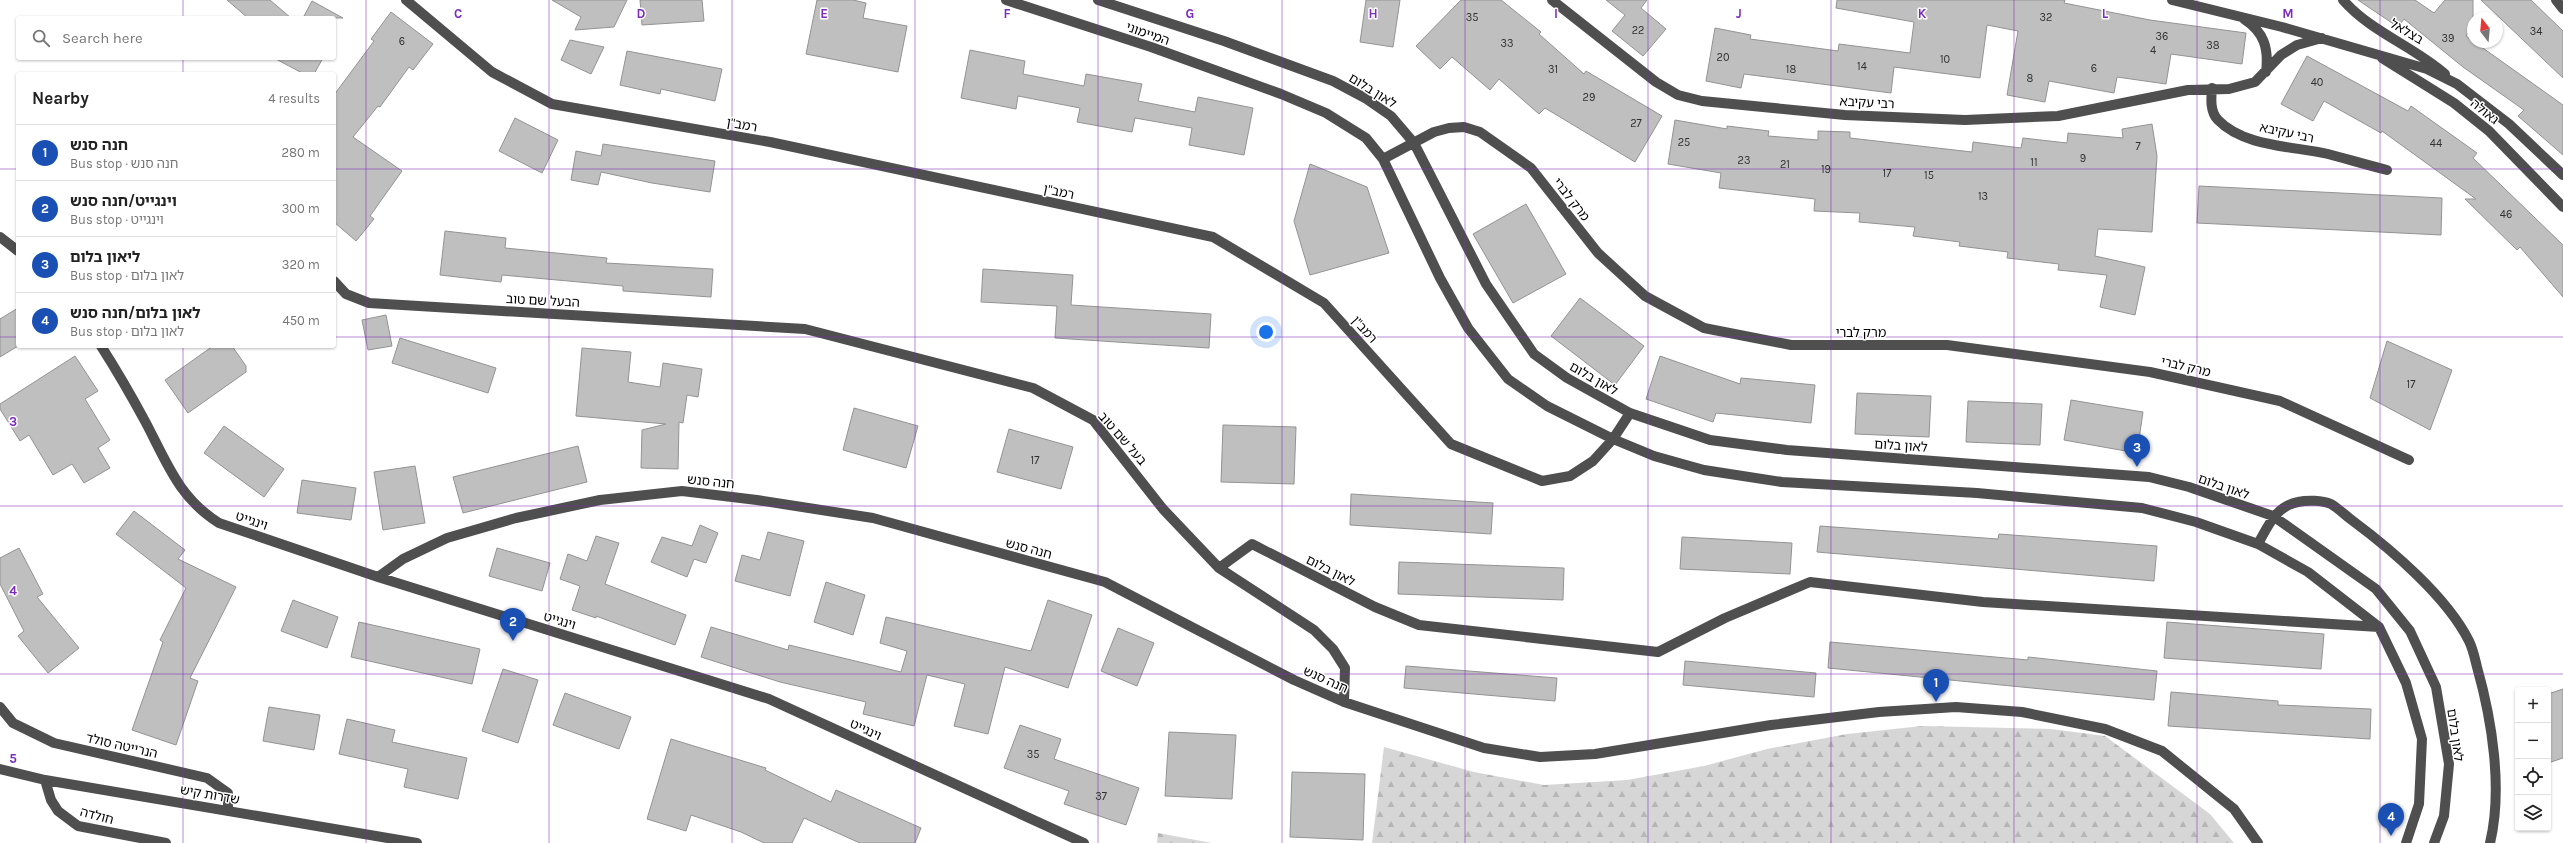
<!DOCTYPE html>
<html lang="en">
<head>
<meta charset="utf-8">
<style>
	body { margin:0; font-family:Karla,"Noto Sans Hebrew",sans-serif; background:#f2f2f2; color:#222 }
	.controls { position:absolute; right:12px; bottom:12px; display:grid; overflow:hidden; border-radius:4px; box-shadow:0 1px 3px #0004 }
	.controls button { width:36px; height:36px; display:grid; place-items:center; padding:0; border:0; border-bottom:1px solid #e0e0e0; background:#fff; color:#222; font:20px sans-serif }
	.compass { position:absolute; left:2467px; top:12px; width:36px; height:36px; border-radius:50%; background:#fff; box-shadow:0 1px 3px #0004; rotate:344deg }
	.you { position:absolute; left:1266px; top:332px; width:14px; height:14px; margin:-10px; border:3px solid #fff; border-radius:50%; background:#1a73e8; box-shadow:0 0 0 6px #1a73e833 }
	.badge { display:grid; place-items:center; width:26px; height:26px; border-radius:50%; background:#1a73e8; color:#fff; font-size:13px; font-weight:700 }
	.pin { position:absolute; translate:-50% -33px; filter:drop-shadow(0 1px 2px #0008) }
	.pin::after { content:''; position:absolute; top:21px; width:14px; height:12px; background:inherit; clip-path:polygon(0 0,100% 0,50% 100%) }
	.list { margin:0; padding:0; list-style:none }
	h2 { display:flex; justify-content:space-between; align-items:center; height:52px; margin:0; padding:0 16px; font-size:17px }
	h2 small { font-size:13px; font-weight:400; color:#767676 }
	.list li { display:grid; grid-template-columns:26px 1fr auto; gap:12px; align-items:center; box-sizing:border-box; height:56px; padding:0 16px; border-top:1px solid #e0e0e0 }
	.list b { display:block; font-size:15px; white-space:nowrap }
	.list p { margin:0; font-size:13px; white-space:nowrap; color:#767676 }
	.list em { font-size:13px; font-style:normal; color:#767676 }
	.icon { flex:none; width:22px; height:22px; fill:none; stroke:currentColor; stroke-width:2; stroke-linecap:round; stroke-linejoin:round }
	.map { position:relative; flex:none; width:2563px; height:843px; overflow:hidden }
	.search { position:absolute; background:#fff; box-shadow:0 1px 3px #0004; left:16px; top:16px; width:320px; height:44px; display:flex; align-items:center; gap:10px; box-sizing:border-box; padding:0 14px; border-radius:4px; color:#767676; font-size:15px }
	.panel { position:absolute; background:#fff; box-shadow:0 1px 3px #0004; left:16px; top:72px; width:320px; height:276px; border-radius:4px }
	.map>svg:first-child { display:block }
	.forest { fill:url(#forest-firs) }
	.building { fill:#bfbfbf; stroke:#939393 }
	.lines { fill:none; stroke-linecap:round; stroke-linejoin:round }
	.minor { stroke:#4f4f4f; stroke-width:10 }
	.grid { fill:none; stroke:#7b2cbf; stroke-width:1; stroke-opacity:0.55 }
	.labels { text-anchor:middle; stroke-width:3; stroke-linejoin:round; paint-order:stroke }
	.number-label { font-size:11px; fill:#303030 }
	.street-label { font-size:13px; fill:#000; stroke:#fff }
	.grid-label { font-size:13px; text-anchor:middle; font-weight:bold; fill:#7b2cbf; stroke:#fff; stroke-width:3; stroke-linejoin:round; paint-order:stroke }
</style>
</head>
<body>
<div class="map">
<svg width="2563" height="843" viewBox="0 0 2563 843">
	<defs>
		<pattern id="forest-firs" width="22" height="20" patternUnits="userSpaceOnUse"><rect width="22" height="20" fill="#d6d6d6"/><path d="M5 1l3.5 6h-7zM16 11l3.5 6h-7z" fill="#b6b6b6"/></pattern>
	</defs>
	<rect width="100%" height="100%" fill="#fff"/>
	<!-- forest -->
	<path class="forest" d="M1922 726 2051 729 2105 736 2210 814 2234 843H1372L1384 747 1474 772 1544 785 1627 780 1704 766 1767 749 1847 734Z
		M1158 833 1212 843H1157Z"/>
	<!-- building -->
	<path class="building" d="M227 0H270L291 18H248Z
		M552 0H627L614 27 575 30 581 17Z
		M640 0H702L704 21 642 25Z
		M817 0H853L866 3 863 18 907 26 898 72 806 54Z
		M1366 0H1400L1393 47 1360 42Z
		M1461 0H1501L1541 32 1539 34 1584 74 1586 71 1662 116 1635 162 1545 108 1539 114 1499 79 1490 90 1452 57 1440 69 1416 46Z
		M1606 0H1647L1641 8 1666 29 1643 56 1612 31 1625 15Z
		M1837 0H2065L2064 3 2150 20 2246 33 2242 64 2171 54 2166 84 2117 77 2114 93 2049 81 2045 102 2007 95 2018 31 1987 25 1980 78 1894 67 1891 93 1744 74 1741 88 1706 81 1715 28 1751 35 1750 39 1838 51 1839 44 1910 53 1914 22 1836 8Z
		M2358 0H2415L2434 13 2445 0H2473V26L2466 36 2563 105V155L2518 116 2524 110 2463 67 2404 19 2398 27Z
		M2481 0H2531L2563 31V78Z
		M312 1 343 18H303Z
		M391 12 433 44 413 70 409 67 380 107 378 106 353 137 402 171 370 216 374 219 356 241 334 222V95L374 41 371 39Z
		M570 40 604 47 591 74 561 60Z
		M970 50 1025 61 1023 74 1084 86 1086 74 1142 84 1138 101 1195 112 1198 97 1253 108 1244 155 1189 145 1192 128 1135 118 1132 132 1077 122 1080 108 1018 96 1016 109 961 98Z
		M627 51 722 69 715 101 661 89 660 94 620 85Z
		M2307 56 2408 111 2411 106 2477 153 2473 158 2563 245V297L2520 247 2517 250 2465 199H2476L2382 131 2381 133 2324 101 2313 121 2281 104Z
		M274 58H323L314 74H304Z
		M515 118 558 140 542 173 499 151Z
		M1675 120 1727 129V126L1769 131 1768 136 1818 140V131L1850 132V138L1972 152 1973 142 2021 148 2023 138 2067 143 2068 133 2123 138 2122 129 2152 124 2157 156 2152 232 2098 229 2095 256 2145 267 2135 315 2100 307 2107 275 2058 270 2059 264 2007 258 2008 252 1959 246 1960 242 1913 236 1915 227 1859 222 1860 213 1814 211 1815 199 1719 188 1721 173 1668 164Z
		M603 144 715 161 710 192 652 183 601 172 598 185 571 180 576 151 601 156Z
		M1310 164 1367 187 1389 253 1310 275 1294 221Z
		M2199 186 2442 198 2441 235 2197 223Z
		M1526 204 1566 274 1513 303 1473 234Z
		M445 231 506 238 505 248 607 258 606 263 713 269 711 297 623 291V286L502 275 501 282 440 275Z
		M983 269 1073 275 1071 305 1211 314 1209 348 1055 338 1057 306 981 302Z
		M1580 298 1644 346 1615 385 1551 336Z
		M18 308V346L0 357V319Z
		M386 315 392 346 368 350 362 320Z
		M400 338 496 368 488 393 392 363Z
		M2387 341 2452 370 2430 430 2370 398Z
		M213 346H232L246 366V372L188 413 165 380Z
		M582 348 631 352 628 382 660 387 663 363 702 369 698 397 687 395 683 423 679 422 678 469 641 468 642 430 666 424 576 416Z
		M75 356 98 391 85 399 110 440 98 448 110 468 84 483 72 464 53 475 29 435 20 441 0 409V404Z
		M1660 356 1740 384 1741 378 1815 385 1811 423 1716 413 1713 422 1646 399Z
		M1857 393 1931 396 1929 437 1855 434Z
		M2071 400 2143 412 2137 453 2064 440Z
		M1968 401 2042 404 2040 445 1966 442Z
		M854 408 918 426 906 468 843 450Z
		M1223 425 1296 427 1294 484 1221 482Z
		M224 426 284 469 264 497 204 453Z
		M1009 429 1073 447 1061 489 997 472Z
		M578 446 587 482 463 513 453 477Z
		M415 466 425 523 383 530 374 472Z
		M302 480 356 488 351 520 297 513Z
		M1351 494 1493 503 1491 534 1350 525Z
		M134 511 185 550 178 559 236 587 190 678 198 681 176 745 132 730 163 642 160 640 186 588 116 534Z
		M700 525 718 533 706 563 694 559 687 577 651 562 662 537 692 546Z
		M1820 526 1998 539 1999 534 2157 546 2154 581 1817 552Z
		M768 532 804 541 790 596 735 581 742 555 760 560Z
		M596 536 619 543 605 584 686 615 675 645 596 616V618L572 610 580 586 560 579 568 554 587 561Z
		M1682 537 1792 543 1790 574 1680 569Z
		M19 548 43 594 37 597 79 648 48 673 18 636 24 631 0 584V558Z
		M497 548 550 563 542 591 489 576Z
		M1399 562 1564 568 1563 600 1398 594Z
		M826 582 865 595 853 635 814 622Z
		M293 600 338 617 327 648 281 631Z
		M1048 600 1092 615 1068 688 1005 667 988 734 954 726 965 684 927 675 914 726 863 714 866 702 780 682 701 657 711 627 788 650 789 645 901 672 907 651 880 643 886 617 1031 651Z
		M359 622 480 649 472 684 351 657Z
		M2167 622 2324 634 2321 669 2164 658Z
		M1118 628 1154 643 1137 686 1101 671Z
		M1830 642 2028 660V657L2157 671 2154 700 1828 668Z
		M1685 661 1816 673 1814 697 1683 685Z
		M1406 666 1557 678 1555 701 1404 688Z
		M503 669 538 680 518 743 482 731Z
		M2563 689V758L2551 762 2548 753V694Z
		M2171 692 2278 701V705L2371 709 2370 739 2168 726Z
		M565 693 631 717 619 749 553 725Z
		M269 707 320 715 314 750 263 741Z
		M347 719 395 730 392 742 467 758 458 799 404 787 408 769 339 754Z
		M1020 725 1061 739 1054 759 1139 788 1126 825 1064 804 1069 791 1004 768Z
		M1169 732 1236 735 1232 799 1165 796Z
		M671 739 766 768 765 770 831 802 836 790 921 828 915 843H860L804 818 792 843H764L741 832 691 815 686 831 647 819Z
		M1292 772 1365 774 1363 840 1290 837Z"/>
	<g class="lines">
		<!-- minor -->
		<path class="minor" d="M406 0 492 72 552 104 770 142 1213 237 1324 303 1451 444 1542 481 1570 476 1593 461 1613 439 1630 413
			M1006 0 1151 47 1281 94 1326 113 1366 138 1383 159 1440 278 1468 328 1508 379 1547 406 1613 439 1654 456 1704 470 1782 482 1977 493 2142 508 2196 522 2258 544 2308 572 2379 627 2406 683 2422 739 2419 804 2406 843
			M1098 0 1224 41 1333 81 1365 98 1391 116 1414 143 1486 284 1534 354 1567 378 1630 413 1710 440 1787 450 2149 477 2189 487 2273 516 2376 589 2410 631 2436 687 2449 764 2444 816 2434 843
			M1552 0 1656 82 1678 95 1702 101 1845 115 1965 120 2058 116 2188 90 2229 89 2255 82 2281 55 2297 45 2322 38
			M2172 0 2282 27 2427 69 2457 84 2509 124 2563 175
			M2343 0C2371 32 2413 46 2445 74
			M2556 0 2563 9
			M2244 19C2264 32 2269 48 2266 72
			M2382 58 2454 103 2489 131 2563 207
			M2212 88C2211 99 2210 112 2218 120 2244 147 2293 146 2328 154 2347 159 2367 165 2387 170
			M1383 159 1434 132 1449 128 1464 127 1480 132 1531 168 1598 253 1645 296 1704 328 1791 345H1947L2150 372 2280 401 2409 460
			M0 237 18 251
			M334 281 346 294 369 303 805 329 1033 388 1093 420 1163 509 1219 568 1314 630 1333 649 1345 668 1344 702
			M101 346C117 371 132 397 146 423 167 463 179 498 219 523L378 577 769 699 1084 843
			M2258 544C2268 526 2276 506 2298 502 2307 500 2322 500 2331 504 2338 508 2346 516 2353 521 2392 550 2447 597 2469 641 2473 649 2475 659 2477 667 2492 720 2503 789 2490 843
			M1219 568 1252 544 1375 607 1419 625 1658 652 1725 618 1810 582 1983 602 2379 627
			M378 577 403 559 447 538 516 518 600 500 682 491 757 500 873 518 1105 582 1294 680 1344 702 1484 748 1540 757 1595 754 1771 725 1879 712 1956 707 2022 712 2105 729 2162 751 2234 809 2258 843
			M0 707 13 723 54 743 207 778 228 793V810
			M0 769 45 780 417 843
			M45 780 51 800 58 811 78 826 166 843"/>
	</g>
	<!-- grid -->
	<path class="grid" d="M183 0V18M366 0V843M549 0V843M732 0V843M915 0V843M1098 0V843M1282 0V843M1465 0V843M1648 0V843M1831 0V843M2014 0V843M2197 0V843M2380 0V843M183 58V74M0 169H18M334 169H2563M0 337H18M334 337H2563M183 346V843M0 506H2563M0 674H2563"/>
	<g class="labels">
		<!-- number labels -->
		<g class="number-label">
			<text x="1472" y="21">35</text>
			<text x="2046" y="21">32</text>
			<text x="1638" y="34">22</text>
			<text x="2536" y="35">34</text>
			<text x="2162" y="40">36</text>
			<text x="2448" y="42">39</text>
			<text x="402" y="45">6</text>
			<text x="1507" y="47">33</text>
			<text x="2213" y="49">38</text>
			<text x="2153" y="54">4</text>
			<text x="1723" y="61">20</text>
			<text x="1945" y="63">10</text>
			<text x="1862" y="70">14</text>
			<text x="2094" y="72">6</text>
			<text x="1553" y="73">31</text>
			<text x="1791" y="73">18</text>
			<text x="2030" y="82">8</text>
			<text x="2317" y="86">40</text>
			<text x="1589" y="101">29</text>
			<text x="1636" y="127">27</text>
			<text x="1684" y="146">25</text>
			<text x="2436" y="147">44</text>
			<text x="2138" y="150">7</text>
			<text x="2083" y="162">9</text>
			<text x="1744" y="164">23</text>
			<text x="2034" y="166">11</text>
			<text x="1785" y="168">21</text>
			<text x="1826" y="173">19</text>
			<text x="1887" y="177">17</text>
			<text x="1929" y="179">15</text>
			<text x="1983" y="200">13</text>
			<text x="2506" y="218">46</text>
			<text x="2411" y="388">17</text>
			<text x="1035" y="464">17</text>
			<text x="1033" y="758">35</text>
			<text x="1101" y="800">37</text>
		</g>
		<!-- street labels -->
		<g class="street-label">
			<text transform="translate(2407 31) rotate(31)" y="5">בצלאל</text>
			<text transform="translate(1148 33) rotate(19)" y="5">המיימוני</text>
			<text transform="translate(1373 90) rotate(32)" y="5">לאון בלום</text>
			<text transform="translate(1867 102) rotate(3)" y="5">רבי עקיבא</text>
			<text transform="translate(2485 111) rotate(39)" y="5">גאולה</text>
			<text transform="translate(742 124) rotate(10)" y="5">רמב"ן</text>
			<text transform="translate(2287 132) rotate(12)" y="5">רבי עקיבא</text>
			<text transform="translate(1059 191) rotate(12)" y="5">רמב"ן</text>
			<text transform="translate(1572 199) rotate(52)" y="5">מרק לברי</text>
			<text transform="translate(543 300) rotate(3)" y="5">הבעל שם טוב</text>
			<text transform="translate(1365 329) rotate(48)" y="5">רמב"ן</text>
			<text x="1861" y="337">מרק לברי</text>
			<text transform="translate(2186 366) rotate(13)" y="5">מרק לברי</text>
			<text transform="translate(1594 378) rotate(30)" y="5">לאון בלום</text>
			<text transform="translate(1123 438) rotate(49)" y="5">בעל שם טוב</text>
			<text transform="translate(1901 445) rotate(4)" y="5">לאון בלום</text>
			<text transform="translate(711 481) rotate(6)" y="5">חנה סנש</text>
			<text transform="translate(2224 486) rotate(19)" y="5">לאון בלום</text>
			<text transform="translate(252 520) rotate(19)" y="5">וינגייט</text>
			<text transform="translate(1029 548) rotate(15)" y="5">חנה סנש</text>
			<text transform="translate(1331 570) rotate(27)" y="5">לאון בלום</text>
			<text transform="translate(560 620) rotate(17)" y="5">וינגייט</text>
			<text transform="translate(1326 679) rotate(24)" y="5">חנה סנש</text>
			<text transform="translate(866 729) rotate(25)" y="5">וינגייט</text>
			<text transform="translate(2456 735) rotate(82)" y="5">לאון בלום</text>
			<text transform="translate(122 745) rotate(13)" y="5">הנרייטה סולד</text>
			<text transform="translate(210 794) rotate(10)" y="5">שדרות קיש</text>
			<text transform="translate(97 815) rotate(15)" y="5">חולדה</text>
		</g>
	</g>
	<g class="grid-label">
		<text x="458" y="18">C</text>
		<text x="641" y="18">D</text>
		<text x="824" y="18">E</text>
		<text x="1007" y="18">F</text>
		<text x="1190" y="18">G</text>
		<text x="1373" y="18">H</text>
		<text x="1556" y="18">I</text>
		<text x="1739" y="18">J</text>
		<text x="1922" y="18">K</text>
		<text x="2105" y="18">L</text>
		<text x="2288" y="18">M</text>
		<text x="13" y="426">3</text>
		<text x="13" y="595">4</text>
		<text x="13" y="763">5</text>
	</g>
</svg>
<div class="controls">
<button>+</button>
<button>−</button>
<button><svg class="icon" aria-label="locate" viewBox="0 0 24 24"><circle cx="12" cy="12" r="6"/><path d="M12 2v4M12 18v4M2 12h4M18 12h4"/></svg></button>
<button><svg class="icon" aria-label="layers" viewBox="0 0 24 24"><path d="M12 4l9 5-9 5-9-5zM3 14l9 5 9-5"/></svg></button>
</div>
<svg class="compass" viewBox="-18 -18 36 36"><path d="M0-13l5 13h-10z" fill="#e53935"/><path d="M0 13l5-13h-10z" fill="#767676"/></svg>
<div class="you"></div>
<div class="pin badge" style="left:1936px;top:702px;background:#1a4fb4">1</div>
<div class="pin badge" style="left:513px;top:641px;background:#1a4fb4">2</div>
<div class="pin badge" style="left:2137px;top:467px;background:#1a4fb4">3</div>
<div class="pin badge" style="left:2391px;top:836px;background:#1a4fb4">4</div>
<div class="search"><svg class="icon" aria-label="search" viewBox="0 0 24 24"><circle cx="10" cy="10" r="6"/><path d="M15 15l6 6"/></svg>Search here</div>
<section class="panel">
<h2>Nearby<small>4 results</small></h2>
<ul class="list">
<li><span class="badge" style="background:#1a4fb4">1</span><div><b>חנה סנש</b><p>Bus stop · חנה סנש</p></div><em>280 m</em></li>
<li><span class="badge" style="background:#1a4fb4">2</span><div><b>וינגייט/חנה סנש</b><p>Bus stop · וינגייט</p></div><em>300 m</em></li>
<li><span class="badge" style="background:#1a4fb4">3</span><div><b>ליאון בלום</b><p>Bus stop · לאון בלום</p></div><em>320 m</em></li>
<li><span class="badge" style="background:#1a4fb4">4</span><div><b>לאון בלום/חנה סנש</b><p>Bus stop · לאון בלום</p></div><em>450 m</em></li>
</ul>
</section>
</div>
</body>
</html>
